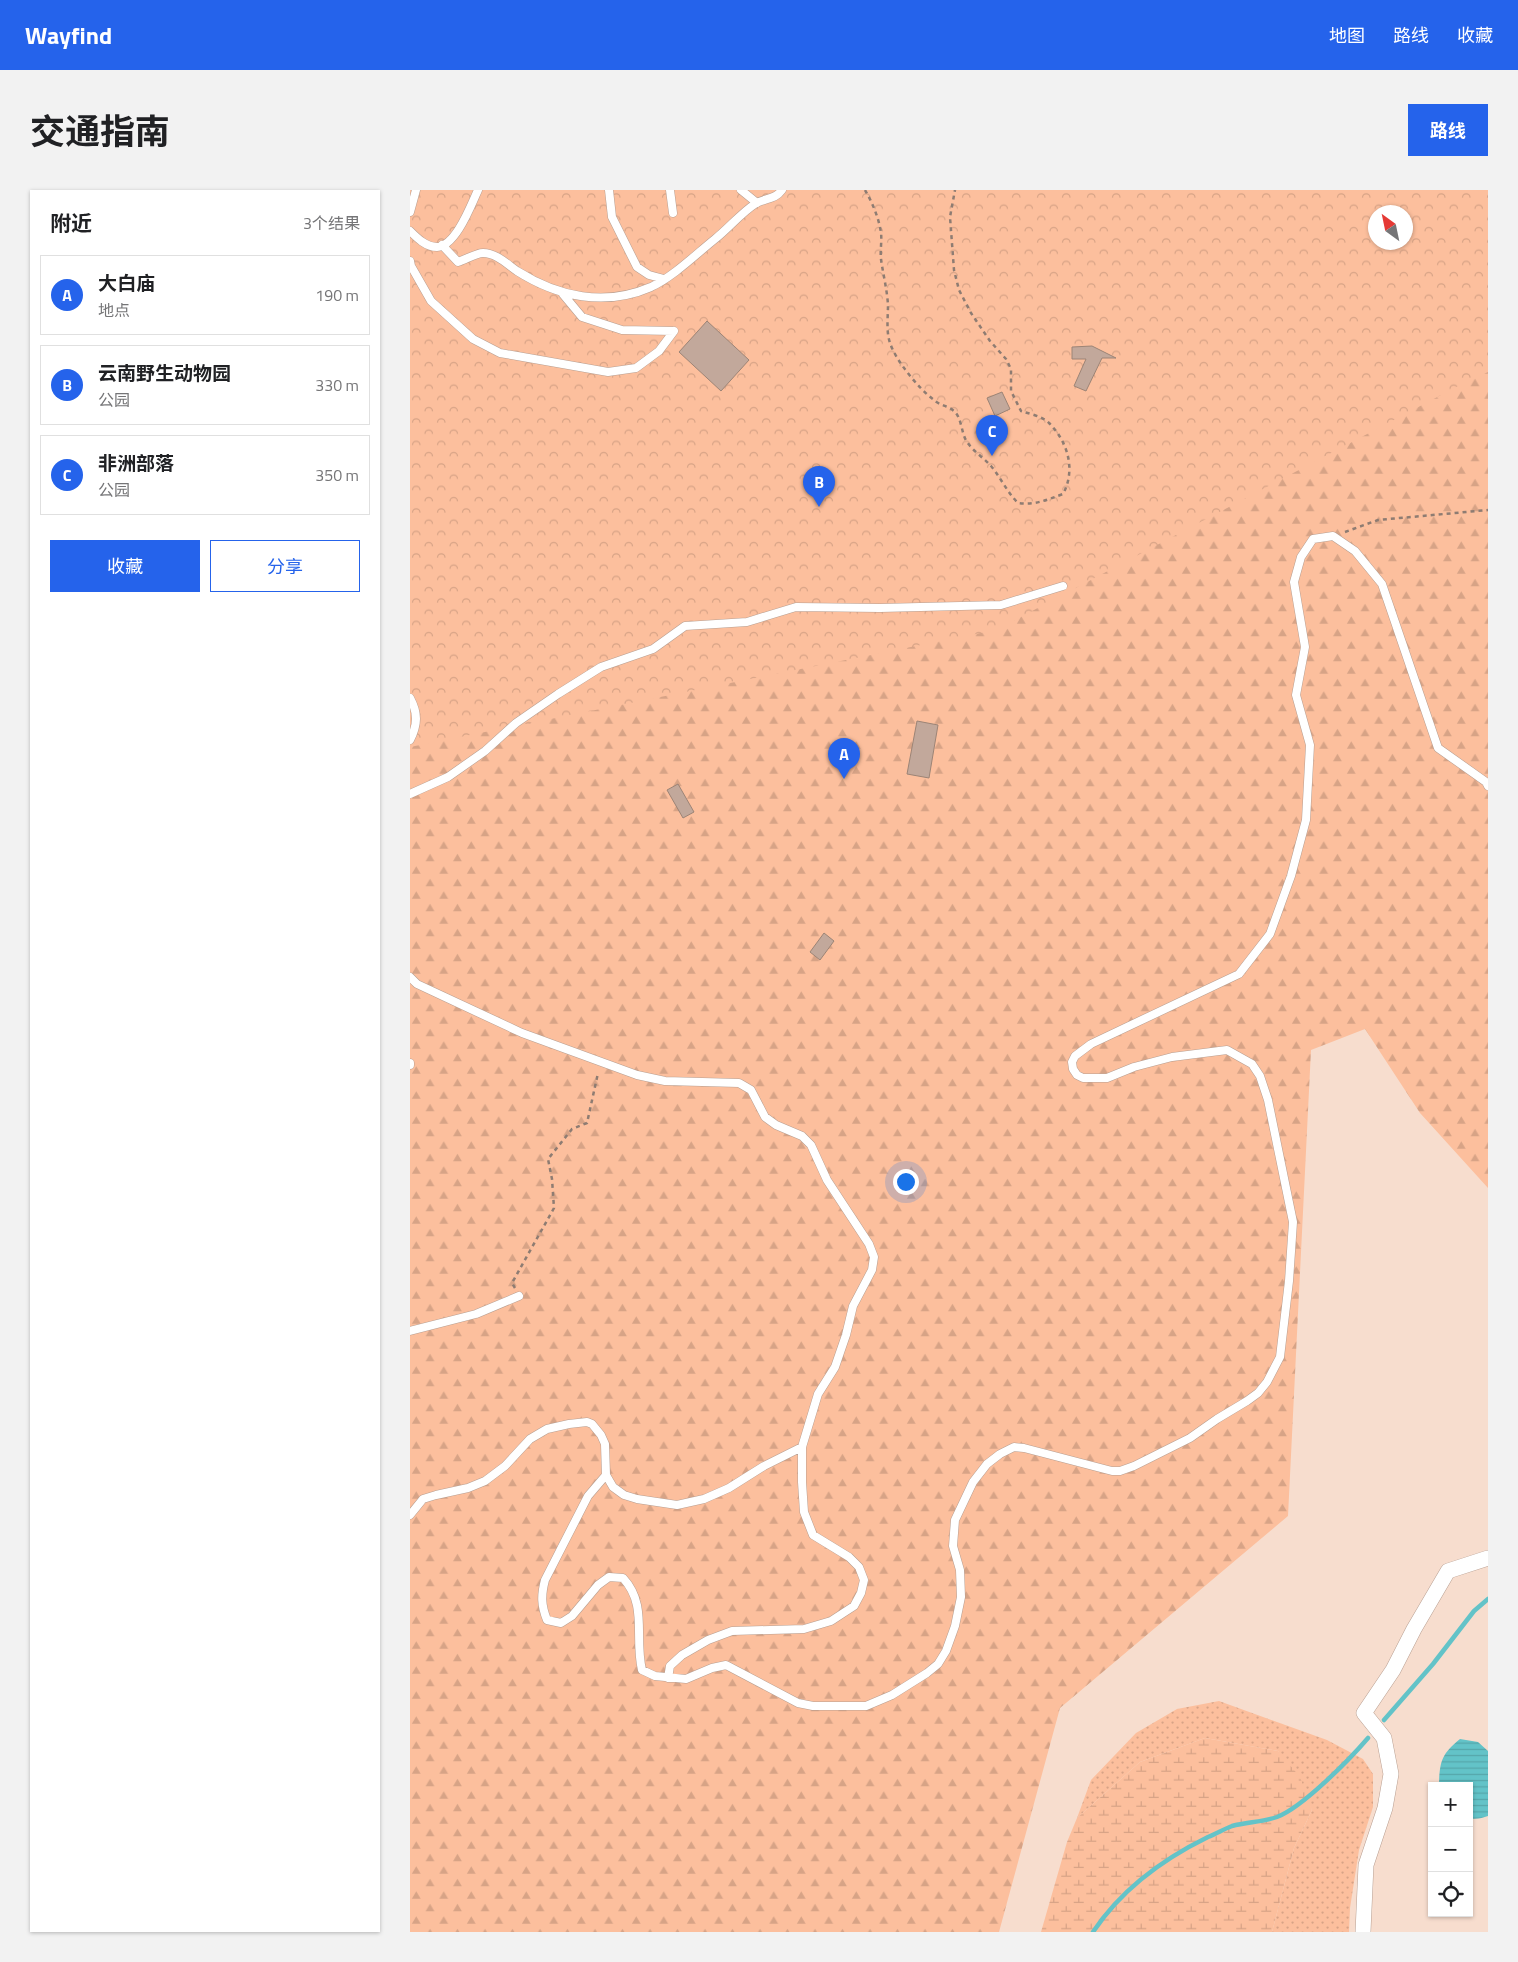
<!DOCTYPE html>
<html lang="zh">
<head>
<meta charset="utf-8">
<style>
	body { margin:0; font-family:"Titillium Web","Noto Sans SC",sans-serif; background:#f2f2f2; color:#202124 }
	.controls { position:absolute; right:15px; bottom:15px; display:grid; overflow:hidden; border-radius:0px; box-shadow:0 1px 4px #0004 }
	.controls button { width:45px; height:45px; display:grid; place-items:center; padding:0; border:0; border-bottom:1px solid #e0e0e0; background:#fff; color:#202124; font:25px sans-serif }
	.compass { position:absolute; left:958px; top:15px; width:45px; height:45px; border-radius:50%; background:#fff; box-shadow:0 1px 4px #0004; rotate:327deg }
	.you { position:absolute; left:495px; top:991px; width:18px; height:18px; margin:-12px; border:4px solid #fff; border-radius:50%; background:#1a73e8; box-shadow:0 0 0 8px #1a73e833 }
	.badge { display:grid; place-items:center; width:32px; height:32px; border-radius:50%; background:#2563eb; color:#fff; font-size:16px; font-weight:700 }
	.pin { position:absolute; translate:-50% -41px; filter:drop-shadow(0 1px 2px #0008) }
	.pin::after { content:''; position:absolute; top:26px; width:18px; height:15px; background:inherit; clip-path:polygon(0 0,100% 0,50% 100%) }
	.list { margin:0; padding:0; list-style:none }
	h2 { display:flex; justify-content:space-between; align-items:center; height:65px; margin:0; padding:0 20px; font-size:21px }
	h2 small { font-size:16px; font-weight:400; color:#757577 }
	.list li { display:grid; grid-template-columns:32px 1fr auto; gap:15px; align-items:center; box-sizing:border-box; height:80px; margin:0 10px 10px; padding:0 10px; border:1px solid #e0e0e0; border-radius:0px }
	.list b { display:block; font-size:19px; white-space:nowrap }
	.list p { margin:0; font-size:16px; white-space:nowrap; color:#757577 }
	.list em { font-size:16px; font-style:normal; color:#757577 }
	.actions { display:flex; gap:10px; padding:15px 20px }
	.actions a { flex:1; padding:11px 0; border:1px solid #2563eb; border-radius:0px; text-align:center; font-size:18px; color:#2563eb }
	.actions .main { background:#2563eb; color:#fff }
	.icon { flex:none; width:28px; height:28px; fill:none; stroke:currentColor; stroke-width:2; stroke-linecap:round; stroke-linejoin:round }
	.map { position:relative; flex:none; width:1078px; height:1742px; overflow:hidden; border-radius:0px }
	header { display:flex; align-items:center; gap:30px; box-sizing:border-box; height:70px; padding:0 25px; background:#2563eb; color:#fff }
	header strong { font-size:24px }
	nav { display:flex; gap:28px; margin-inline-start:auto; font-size:18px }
	.intro { display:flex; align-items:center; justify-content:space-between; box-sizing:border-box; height:120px; padding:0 30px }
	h1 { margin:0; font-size:35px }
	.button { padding:12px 22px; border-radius:0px; background:#2563eb; color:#fff; font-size:18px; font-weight:700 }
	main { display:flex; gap:30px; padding:0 30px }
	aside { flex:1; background:#fff; border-radius:0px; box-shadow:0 1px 4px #0004 }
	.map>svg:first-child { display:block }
	.grass { fill:url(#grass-dots) }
	.forest { fill:url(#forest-firs); fill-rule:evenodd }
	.wetland { fill:url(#wetland-marsh) }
	.park { fill:url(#park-crowns); fill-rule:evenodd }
	.water { fill:url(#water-rules) }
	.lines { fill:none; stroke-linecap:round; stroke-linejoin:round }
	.stream { stroke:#63c3c8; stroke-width:4.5 }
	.building { fill:#c2a89b; stroke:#9c8476 }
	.service-casing { stroke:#b89f91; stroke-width:9 }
	.minor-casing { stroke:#b89f91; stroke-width:16 }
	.path { stroke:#8e7c72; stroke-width:2.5; stroke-dasharray:4 4; stroke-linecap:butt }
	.service { stroke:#fff; stroke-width:8 }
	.minor { stroke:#fff; stroke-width:15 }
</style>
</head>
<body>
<header>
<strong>Wayfind</strong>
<nav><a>地图</a><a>路线</a><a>收藏</a></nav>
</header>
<div class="intro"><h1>交通指南</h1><a class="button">路线</a></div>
<main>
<aside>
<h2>附近<small>3个结果</small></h2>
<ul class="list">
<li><span class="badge">A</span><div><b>大白庙</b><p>地点</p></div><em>190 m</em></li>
<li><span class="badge">B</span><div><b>云南野生动物园</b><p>公园</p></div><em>330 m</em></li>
<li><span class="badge">C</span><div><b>非洲部落</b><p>公园</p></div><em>350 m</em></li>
</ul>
<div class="actions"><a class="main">收藏</a><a>分享</a></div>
</aside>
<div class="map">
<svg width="1078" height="1742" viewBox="0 0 1078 1742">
	<defs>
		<pattern id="grass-dots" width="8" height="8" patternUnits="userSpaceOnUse" patternTransform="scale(1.25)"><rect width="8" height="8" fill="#fcbf9d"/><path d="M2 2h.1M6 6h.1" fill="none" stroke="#d7a386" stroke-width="1.8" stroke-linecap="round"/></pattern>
		<pattern id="forest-firs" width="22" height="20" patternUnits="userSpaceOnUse" patternTransform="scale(1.25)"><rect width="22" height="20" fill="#fcbf9d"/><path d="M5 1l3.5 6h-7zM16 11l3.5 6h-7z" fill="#d7a386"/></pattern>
		<pattern id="wetland-marsh" width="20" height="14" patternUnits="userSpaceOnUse" patternTransform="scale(1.25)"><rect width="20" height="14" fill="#fcbf9d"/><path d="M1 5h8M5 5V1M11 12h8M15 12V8" fill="none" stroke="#d7a386"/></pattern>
		<pattern id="park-crowns" width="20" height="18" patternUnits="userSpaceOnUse" patternTransform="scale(1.25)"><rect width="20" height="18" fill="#fcbf9d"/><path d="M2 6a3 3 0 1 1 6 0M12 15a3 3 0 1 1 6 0" fill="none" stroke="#d7a386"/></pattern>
		<pattern id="water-rules" width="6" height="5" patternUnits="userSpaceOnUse" patternTransform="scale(1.25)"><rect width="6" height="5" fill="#63c3c8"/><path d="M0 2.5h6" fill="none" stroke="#55a6aa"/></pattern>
	</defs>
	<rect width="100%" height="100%" fill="#f7ddce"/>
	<!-- grass -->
	<path class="grass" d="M809 1511 917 1550 953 1569 963 1584V1617L949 1660 940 1718 939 1742H862L884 1658 902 1620 868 1561 795 1548 730 1572 667 1628 681 1590 726 1543 767 1519Z"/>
	<!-- forest -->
	<path class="forest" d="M0 0H1078V998L1010 923 955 839 901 860 878 1326 650 1518 589 1742H0ZM966 22H996V52H966Z"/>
	<!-- wetland -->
	<path class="wetland" d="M795 1548 868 1561 890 1587 902 1620 884 1658 862 1742H631L657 1652 667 1628 730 1572Z"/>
	<!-- park -->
	<path class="park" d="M0 0H1078V182L1052 194 586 440 0 557ZM966 22H996V52H966Z"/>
	<!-- water -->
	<path class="water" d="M1050 1549 1068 1552 1078 1561V1626C1072 1628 1066 1630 1059 1628V1596H1030L1029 1593C1030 1570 1032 1564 1050 1549Z"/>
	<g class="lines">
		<!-- stream -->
		<path class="stream" d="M974 1530 1023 1474 1064 1421 1078 1409
			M683 1742C711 1700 753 1669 798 1647 806 1644 814 1639 822 1636 837 1632 853 1632 867 1627 893 1617 940 1569 958 1548"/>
	</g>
	<!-- building -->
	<path class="building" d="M297 131 339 170 311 201 269 162Z
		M682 156 706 168H692L676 201 664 196 676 169H662V157Z
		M592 202 600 219 585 226 577 208Z
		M507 531 528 535 519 588 497 584Z
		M268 594 284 622 273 628 257 600Z
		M414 743 424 751 410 770 400 762Z"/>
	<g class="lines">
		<!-- service casing -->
		<g class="service-casing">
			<path id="service" d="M199 0 202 27 227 77 239 85 254 89
				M260 0 263 23
				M331 0 347 13
				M0 22 6 0
				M0 41C7 48 16 57 27 57 46 56 61 15 68 0
				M32 55 48 72C55 70 66 63 73 63 86 63 97 74 107 81 148 107 195 117 241 97 264 86 285 65 305 49 319 38 331 23 345 14 354 8 365 10 372 0
				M0 71 1 76 21 111 63 149 90 163 198 182 226 178 249 161 264 141
				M152 103 172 127 212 140 264 141
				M0 508C8 523 8 534 0 550
				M0 604 38 587 75 561 106 533 148 504 191 477 243 459 275 436 337 432 386 417 470 418 591 415 653 396
				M0 787 7 794 112 843 227 885 255 891 329 893 341 900 355 927 366 935 392 946 401 955 417 990 459 1054 464 1067 462 1080 443 1116 436 1145 425 1177 408 1204 392 1257V1292L394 1322 403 1345 439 1367 449 1377 454 1390 451 1403 444 1416 421 1431 394 1439 322 1441 298 1450 272 1465 260 1476 258 1488
				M0 873V875
				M0 1141 66 1124 109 1106
				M196 1285 178 1306 135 1390C131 1405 131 1415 137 1430L151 1433 162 1426 188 1395 199 1387 213 1388C238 1415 224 1447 232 1480L245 1486 276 1489 302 1478 316 1475 388 1513 403 1516H456L482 1505 517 1483 528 1474 536 1461 545 1436 551 1407 550 1380 543 1356 545 1330 563 1292 577 1274 590 1264 604 1257 614 1258 702 1281H710L724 1276 780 1248 807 1229 837 1211 848 1203 857 1192 870 1167 879 1091 883 1032 858 910 850 886 842 874 817 860 762 867 724 877 697 888H673L667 885 663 879 662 872 665 866 681 854 829 784 860 744 881 686 896 630 900 555 886 505 895 457 884 392 891 367 903 349 923 346 945 361 972 394 1028 558 1076 592 1078 596
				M0 1325 13 1309 26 1305 58 1298 75 1291 95 1276 120 1249 137 1239 159 1234 177 1232 182 1234 191 1245 195 1254 196 1285 203 1297 214 1305 227 1309 267 1315 294 1309 319 1298 354 1276 392 1257"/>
		</g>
		<!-- minor casing -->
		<g class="minor-casing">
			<path id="minor" d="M953 1742 956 1675 975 1618 981 1584 974 1548 954 1523 983 1480 1004 1439 1038 1381 1078 1368"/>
		</g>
		<!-- path -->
		<path class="path" d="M455 0C462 12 469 28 471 43 472 51 470 61 471 69 473 84 477 99 478 115 478 127 476 141 480 153 486 171 509 199 524 210 529 215 538 216 544 221 552 228 551 243 557 252 564 262 574 268 581 276 591 288 597 302 608 313 627 315 636 310 653 304 666 280 658 252 639 233 632 226 620 224 611 221L601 201V179L596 169 580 151 561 123 549 100 544 80 540 27 545 0
			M935 342 968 330 1078 320
			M105 1098 102 1093 144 1018 142 989 138 969 162 939 177 933 188 883"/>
		<!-- service -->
		<use href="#service" class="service"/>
		<!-- minor -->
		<use href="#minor" class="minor"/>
	</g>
</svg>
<div class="controls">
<button>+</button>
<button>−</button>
<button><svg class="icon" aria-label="locate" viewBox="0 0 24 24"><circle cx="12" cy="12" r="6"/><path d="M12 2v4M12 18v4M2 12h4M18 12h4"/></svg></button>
</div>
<svg class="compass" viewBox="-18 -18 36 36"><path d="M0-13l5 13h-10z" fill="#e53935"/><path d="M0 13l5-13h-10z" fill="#757577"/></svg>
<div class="you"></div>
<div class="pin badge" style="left:434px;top:589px">A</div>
<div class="pin badge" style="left:409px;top:317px">B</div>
<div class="pin badge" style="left:582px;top:266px">C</div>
</div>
</main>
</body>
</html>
